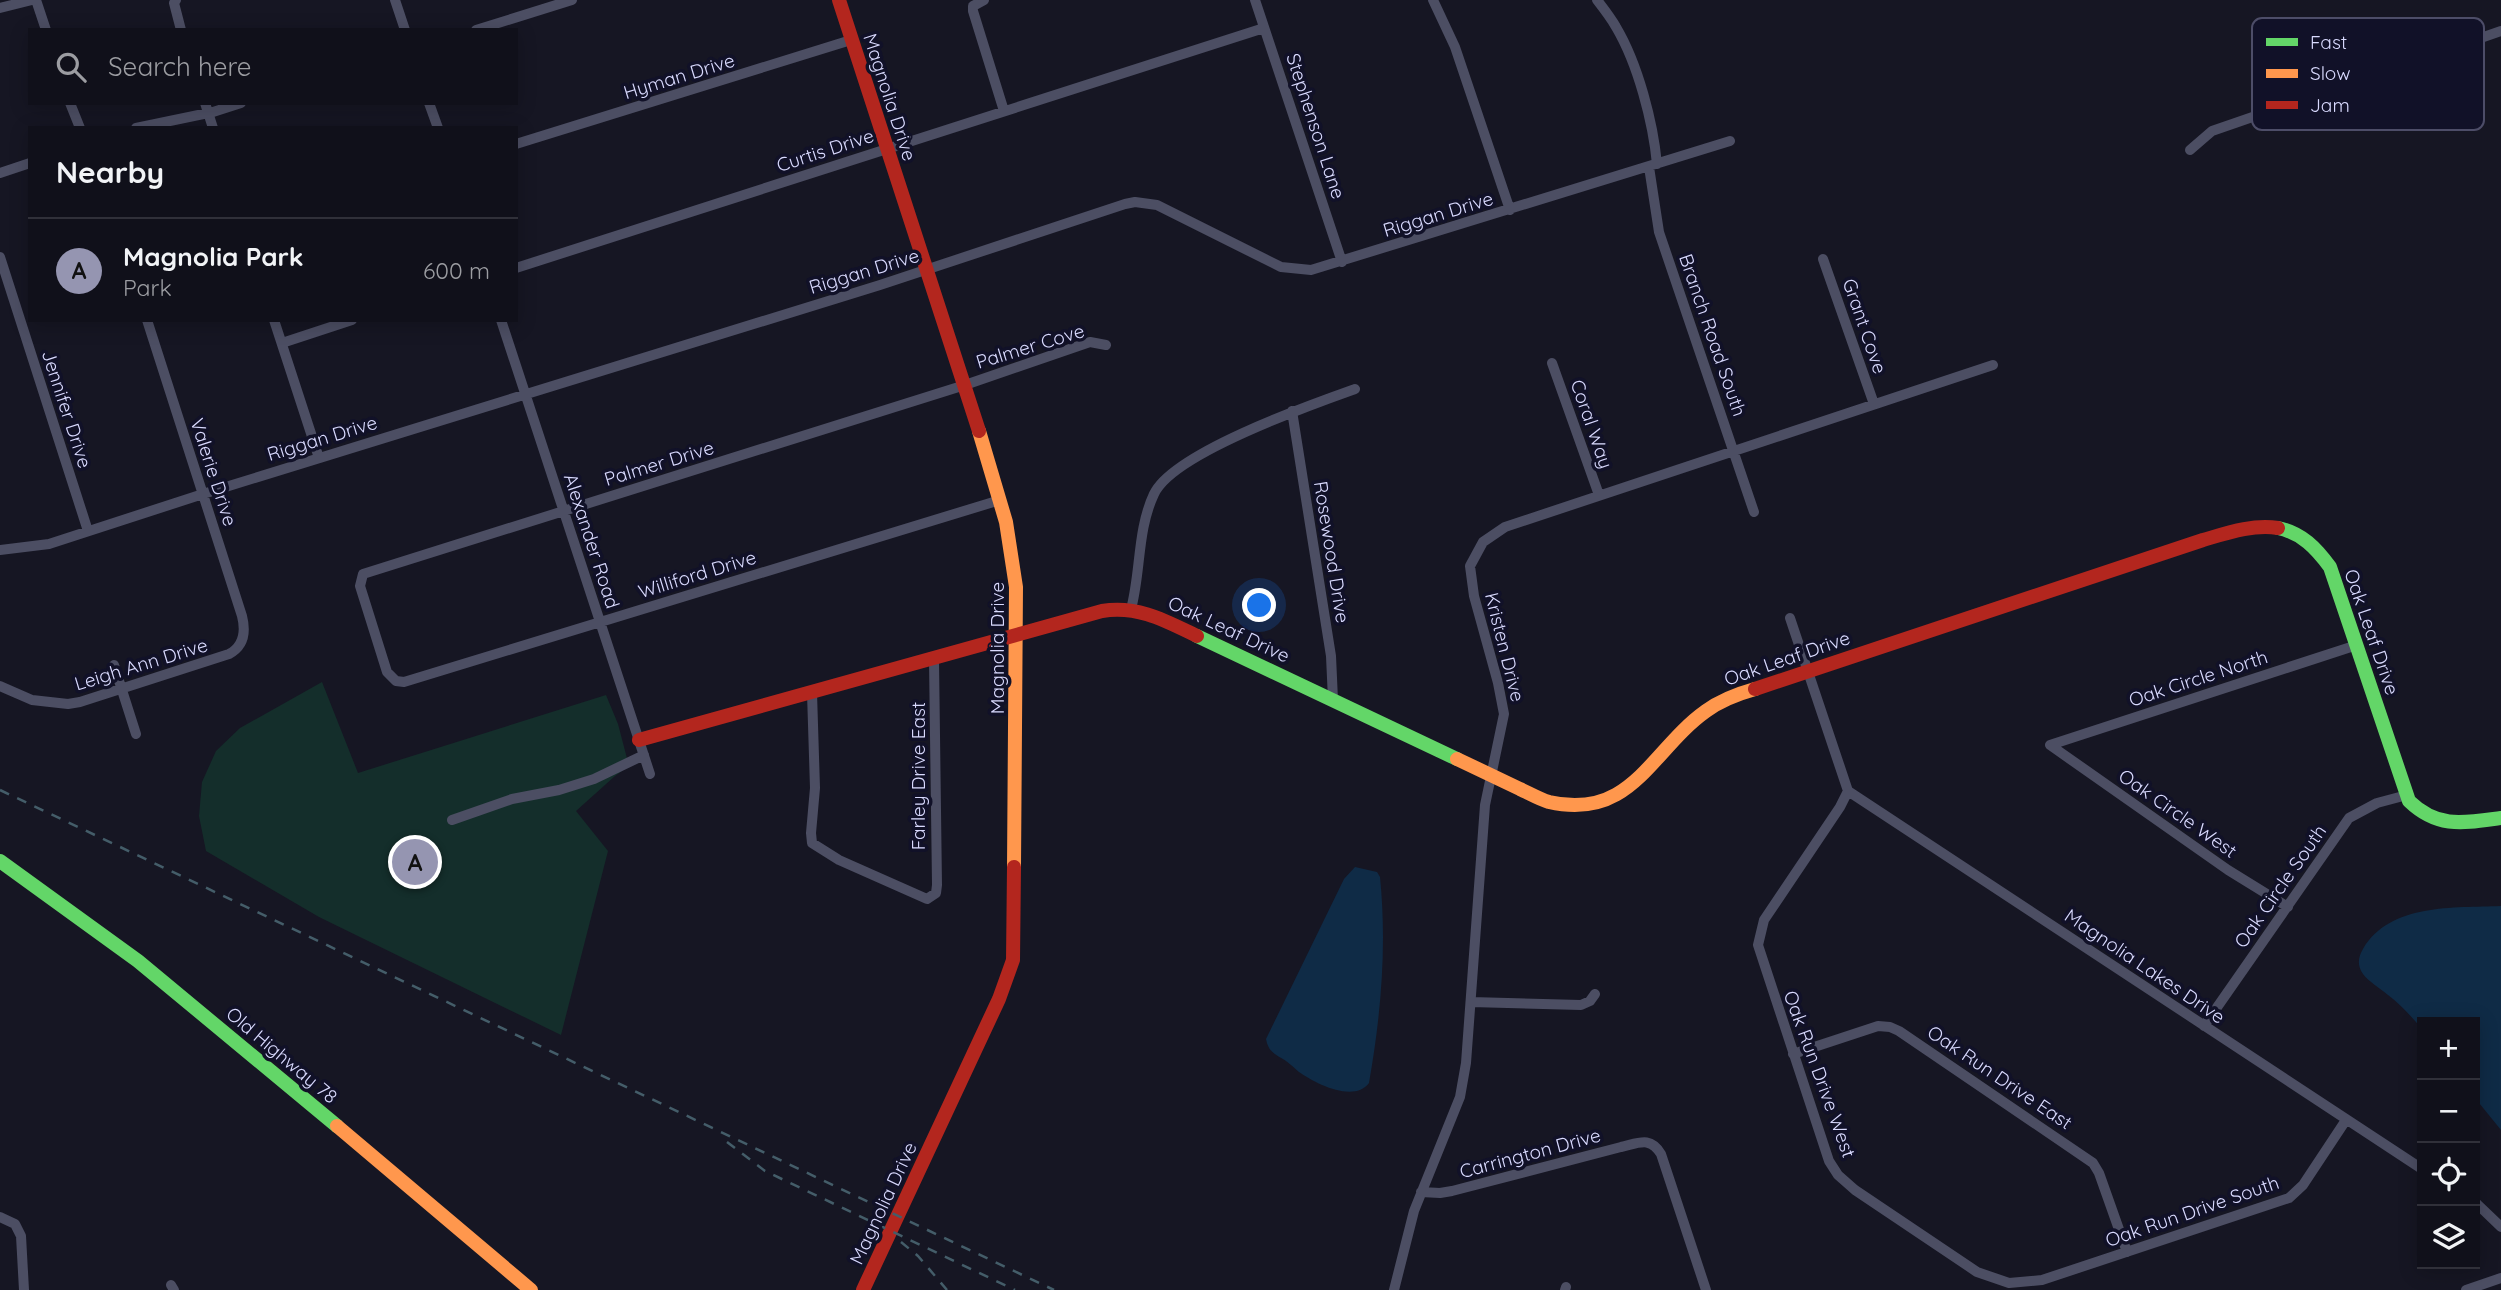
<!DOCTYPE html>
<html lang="en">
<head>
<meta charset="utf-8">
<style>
	body { margin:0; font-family:Quicksand,sans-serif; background:#1e1e27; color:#f1f3f6 }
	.controls { position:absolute; right:21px; bottom:21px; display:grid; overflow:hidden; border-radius:0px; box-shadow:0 4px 18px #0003 }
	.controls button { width:63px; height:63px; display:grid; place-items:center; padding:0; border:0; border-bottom:2px solid #303039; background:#10101a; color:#f1f3f6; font:35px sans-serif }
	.you { position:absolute; left:1260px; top:606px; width:24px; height:24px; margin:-18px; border:5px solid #fff; border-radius:50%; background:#1a73e8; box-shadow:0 0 0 10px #1a73e833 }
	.badge { display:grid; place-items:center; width:46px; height:46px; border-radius:50%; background:#9595b1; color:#111; font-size:23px; font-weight:700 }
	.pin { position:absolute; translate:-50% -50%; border:4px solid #fff; box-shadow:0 2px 7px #0006 }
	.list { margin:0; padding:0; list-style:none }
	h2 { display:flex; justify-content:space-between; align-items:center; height:91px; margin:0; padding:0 28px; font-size:30px }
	h2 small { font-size:23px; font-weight:400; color:#9c9da2 }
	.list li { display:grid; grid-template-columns:46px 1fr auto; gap:21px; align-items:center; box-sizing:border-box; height:105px; padding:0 28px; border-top:2px solid #303039 }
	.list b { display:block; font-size:26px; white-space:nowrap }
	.list p { margin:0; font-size:23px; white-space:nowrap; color:#9c9da2 }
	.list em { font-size:23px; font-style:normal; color:#9c9da2 }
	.icon { flex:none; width:38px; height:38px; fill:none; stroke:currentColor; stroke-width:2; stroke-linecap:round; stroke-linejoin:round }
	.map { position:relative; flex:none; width:2501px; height:1290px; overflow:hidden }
	.search { position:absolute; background:#10101a; box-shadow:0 4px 18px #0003; left:28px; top:28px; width:490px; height:77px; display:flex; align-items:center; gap:18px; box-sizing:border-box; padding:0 24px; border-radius:0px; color:#9c9da2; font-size:26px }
	.panel { position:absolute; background:#10101a; box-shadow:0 4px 18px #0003; left:28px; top:126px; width:490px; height:196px; border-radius:0px }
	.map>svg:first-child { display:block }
	.park { fill:#142e2b }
	.water { fill:#0f2b46 }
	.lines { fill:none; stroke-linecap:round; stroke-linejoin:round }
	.street { stroke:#4c4e63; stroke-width:10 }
	.fast { stroke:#63d668; stroke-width:14 }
	.slow { stroke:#ff974d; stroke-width:14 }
	.jam { stroke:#b3261e; stroke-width:14 }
	.rail { stroke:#445d69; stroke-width:2.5; stroke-dasharray:10 9; stroke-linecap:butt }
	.labels { text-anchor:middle; stroke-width:7; stroke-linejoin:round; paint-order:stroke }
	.street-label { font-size:19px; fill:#d9dafe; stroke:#111128 }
	.key { fill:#111128; stroke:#4d4d68; stroke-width:2 }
	.key-label { font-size:19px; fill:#d9dafe }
</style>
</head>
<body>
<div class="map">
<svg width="2501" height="1290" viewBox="0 0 2501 1290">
	<rect width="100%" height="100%" fill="#161623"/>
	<!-- park -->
	<path class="park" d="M322 682 358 773 606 695 618 724 629 766 615 776 576 811 608 851 561 1035 319 917 206 851 199 816 202 782 216 751 240 728Z"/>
	<!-- water -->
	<path class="water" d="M1355 867 1377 872 1380 877C1387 946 1381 1015 1369 1083 1354 1103 1316 1084 1299 1072 1296 1070 1294 1067 1291 1065 1280 1055 1269 1056 1266 1039L1344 879Z
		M2501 906V1130L2475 1098V1022H2422V1029C2412 1017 2401 1005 2388 995 2380 988 2369 982 2363 974 2357 966 2358 957 2363 949 2390 903 2454 908 2501 906Z"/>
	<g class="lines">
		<!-- street -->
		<path class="street" d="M36 0 46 30
			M176 0 174 3 181 30
			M395 0 405 30
			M984 0 973 6V11L1004 111
			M1255 0 1342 262
			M1433 0 1455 47 1510 210
			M1597 0C1604 9 1611 18 1616 27 1638 64 1653 122 1657 164
			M0 8 32 0
			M476 30 572 0
			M70 103 80 128
			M205 103 213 128
			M429 103 438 128
			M136 128 213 112 241 103
			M516 144 851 40
			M2190 150 2212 131 2501 31
			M1649 167 1659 232 1754 512
			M0 173 30 163
			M0 257 88 531
			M1823 259 1874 404
			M516 268 1264 28
			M274 320 319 458
			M501 320 650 774
			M282 343 352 320
			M1552 363 1599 495
			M1292 411 1331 656 1333 700
			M1000 500 404 682 396 681 387 672 360 586 363 574 965 385 1090 342 1106 345
			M0 550 49 544 203 494 880 285 1125 204 1135 202 1157 205 1281 267 1311 270 1730 141
			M1131 609C1141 572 1137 530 1154 494 1173 453 1310 405 1355 389
			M1790 618 1848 791
			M114 665 136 734
			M0 686 32 700 68 704 80 702 229 654C244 646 246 632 242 616L147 320
			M812 693 815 788 811 833 812 843 839 860 927 899 936 893 937 885 934 660
			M2050 745 2357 645
			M2050 745 2228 870 2288 907
			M1848 791 1840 807 1764 920 1758 945 1829 1161 1838 1175 1855 1190 1977 1272 2009 1283 2042 1280 2289 1198 2303 1185 2346 1120
			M1848 791 2422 1169
			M452 820 512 799 559 790 594 779 644 755
			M1471 1002 1581 1005 1590 1001 1595 994
			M2204 1026 2349 818 2377 803 2407 795
			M1793 1054 1878 1026 1890 1027 1899 1031 2093 1163 2099 1173 2127 1252
			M1421 1192 1440 1193 1452 1191 1621 1147C1639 1143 1650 1136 1661 1154L1706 1290
			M2475 1202 2501 1227
			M0 1217 15 1224 21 1236 24 1290
			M171 1285 174 1290
			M1394 1290 1414 1211 1460 1097 1466 1063 1485 805 1504 714 1498 683 1474 596 1470 566 1483 542 1505 527 1993 365
			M1565 1290 1566 1287
			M2466 1290 2501 1278"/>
		<!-- fast -->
		<path class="fast" d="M2278 528C2302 533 2316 548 2330 567L2409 801C2438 829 2464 823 2501 818
			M1197 636 1457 759
			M0 861 138 961 337 1126"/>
		<!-- slow -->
		<path class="slow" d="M979 431 1006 522 1016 587 1014 867
			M1457 759C1478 769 1499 779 1520 789 1529 793 1539 799 1549 802 1632 821 1651 750 1706 711 1721 700 1737 694 1755 689
			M337 1126 531 1290"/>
		<!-- jam -->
		<path class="jam" d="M839 0 979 431
			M1755 689 2203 540C2227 533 2253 524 2278 528
			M639 740 1102 611C1138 605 1166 621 1197 636
			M863 1290 999 999 1013 960 1014 867"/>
		<!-- rail -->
		<path class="rail" d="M0 790 1054 1290
			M727 1142 765 1171 1015 1290
			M901 1242 918 1256 947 1290"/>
	</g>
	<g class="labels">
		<!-- street labels -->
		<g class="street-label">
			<text transform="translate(679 76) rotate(-17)" y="7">Hyman Drive</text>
			<text transform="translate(890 97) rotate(72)" y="7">Magnolia Drive</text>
			<text transform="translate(1316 126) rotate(72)" y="7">Stephenson Lane</text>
			<text transform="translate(825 150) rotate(-18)" y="7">Curtis Drive</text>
			<text transform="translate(1438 214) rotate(-17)" y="7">Riggan Drive</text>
			<text transform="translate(864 271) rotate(-17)" y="7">Riggan Drive</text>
			<text transform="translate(1865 326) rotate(71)" y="7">Grant Cove</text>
			<text transform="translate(1713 335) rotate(71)" y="7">Branch Road South</text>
			<text transform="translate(1030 346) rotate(-17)" y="7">Palmer Cove</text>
			<text transform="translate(67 409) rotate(72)" y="7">Jennifer Drive</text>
			<text transform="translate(1592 424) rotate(71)" y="7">Coral Way</text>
			<text transform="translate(322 438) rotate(-17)" y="7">Riggan Drive</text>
			<text transform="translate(659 463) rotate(-17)" y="7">Palmer Drive</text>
			<text transform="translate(214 472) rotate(72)" y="7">Valerie Drive</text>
			<text transform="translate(592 541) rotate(72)" y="7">Alexander Road</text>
			<text transform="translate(1332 552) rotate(81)" y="7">Rosewood Drive</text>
			<text transform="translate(697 574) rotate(-17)" y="7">Williford Drive</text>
			<text transform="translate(1229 629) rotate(25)" y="7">Oak Leaf Drive</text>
			<text transform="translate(2372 632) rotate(71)" y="7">Oak Leaf Drive</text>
			<text transform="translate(1505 647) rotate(76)" y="7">Kristen Drive</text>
			<text transform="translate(997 648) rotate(-90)" y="7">Magnolia Drive</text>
			<text transform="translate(1787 658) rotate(-19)" y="7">Oak Leaf Drive</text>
			<text transform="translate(141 664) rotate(-17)" y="7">Leigh Ann Drive</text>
			<text transform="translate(2198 678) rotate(-18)" y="7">Oak Circle North</text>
			<text transform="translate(918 776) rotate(-90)" y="7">Farley Drive East</text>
			<text transform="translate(2178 813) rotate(35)" y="7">Oak Circle West</text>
			<text transform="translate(2280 886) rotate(-55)" y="7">Oak Circle South</text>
			<text transform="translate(2145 966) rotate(34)" y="7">Magnolia Lakes Drive</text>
			<text transform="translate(282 1055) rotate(40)" y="7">Old Highway 78</text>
			<text transform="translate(1820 1074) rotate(70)" y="7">Oak Run Drive West</text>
			<text transform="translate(2000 1077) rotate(34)" y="7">Oak Run Drive East</text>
			<text transform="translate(1530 1153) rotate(-15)" y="7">Carrington Drive</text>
			<text transform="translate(883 1203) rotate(-65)" y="7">Magnolia Drive</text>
			<text transform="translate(2192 1211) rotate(-19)" y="7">Oak Run Drive South</text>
		</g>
	</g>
	<!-- legend -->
	<rect x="2252" y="18" width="232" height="112" rx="10" class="key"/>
	<rect x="2266" y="38" width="32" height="8" fill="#63d668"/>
	<rect x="2266" y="69" width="32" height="9" fill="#ff974d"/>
	<rect x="2266" y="101" width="32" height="8" fill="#b3261e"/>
	<g class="key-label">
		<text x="2310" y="49">Fast</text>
		<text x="2310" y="80">Slow</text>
		<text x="2310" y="112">Jam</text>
	</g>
</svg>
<div class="controls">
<button>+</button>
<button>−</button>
<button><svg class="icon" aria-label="locate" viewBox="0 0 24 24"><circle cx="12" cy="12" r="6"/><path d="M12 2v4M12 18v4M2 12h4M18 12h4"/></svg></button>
<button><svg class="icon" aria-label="layers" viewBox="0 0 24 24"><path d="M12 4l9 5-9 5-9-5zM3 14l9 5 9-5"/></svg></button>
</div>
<div class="you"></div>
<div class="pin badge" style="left:415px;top:862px">A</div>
<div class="search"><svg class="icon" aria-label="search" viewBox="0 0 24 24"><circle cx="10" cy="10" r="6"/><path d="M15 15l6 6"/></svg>Search here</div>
<section class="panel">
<h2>Nearby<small></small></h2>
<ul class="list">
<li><span class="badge">A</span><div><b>Magnolia Park</b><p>Park</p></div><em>600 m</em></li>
</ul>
</section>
</div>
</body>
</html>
